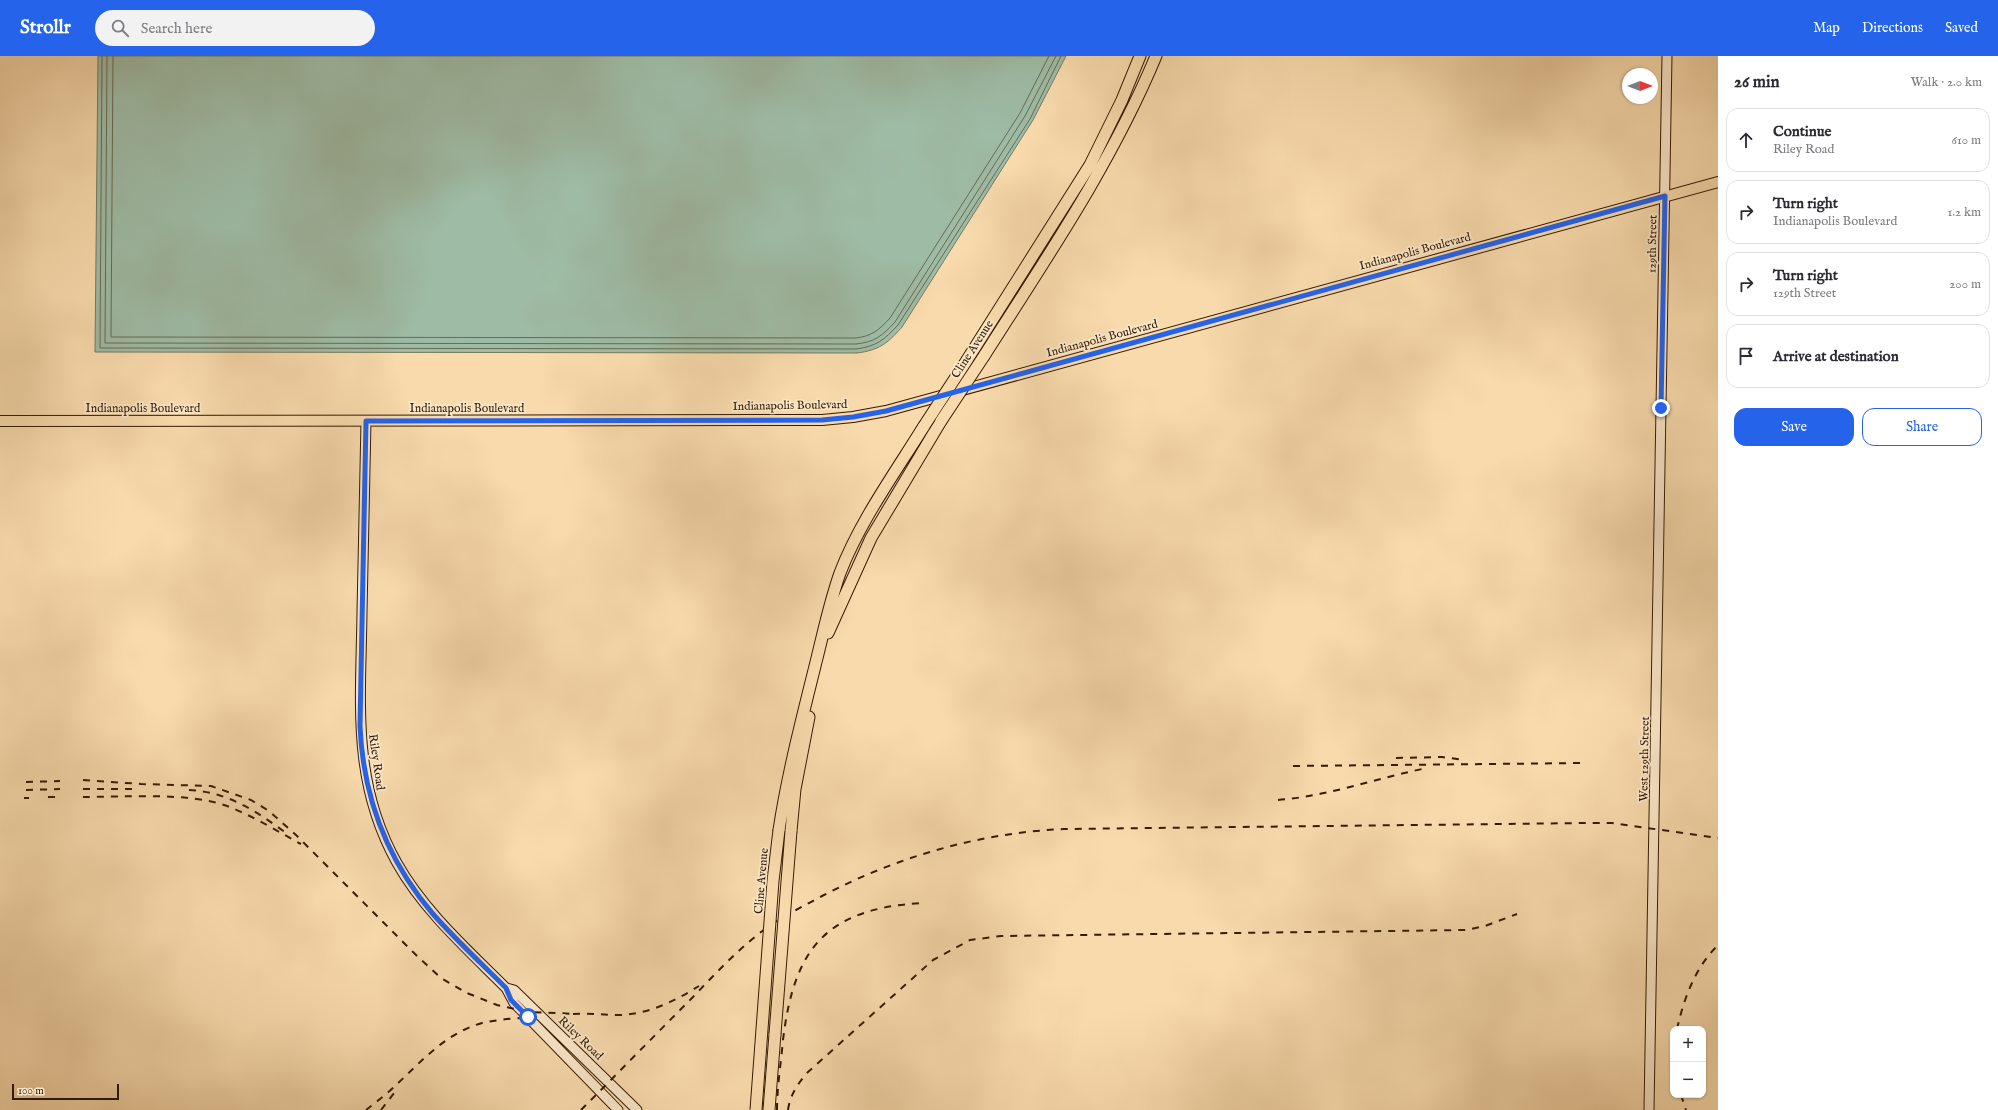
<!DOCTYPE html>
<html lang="en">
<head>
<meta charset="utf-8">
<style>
	body { margin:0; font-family:"IM FELL English",serif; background:#f2f2f3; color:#2b2b33 }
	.controls { position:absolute; right:12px; bottom:12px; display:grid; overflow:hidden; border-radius:8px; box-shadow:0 1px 3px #0004 }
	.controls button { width:36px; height:36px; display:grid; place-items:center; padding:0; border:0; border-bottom:1px solid #e1e1e2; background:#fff; color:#2b2b33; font:20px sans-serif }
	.compass { position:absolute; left:1622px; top:12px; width:36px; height:36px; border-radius:50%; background:#fff; box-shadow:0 1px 3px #0004; rotate:90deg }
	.scale { position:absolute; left:12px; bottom:10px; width:107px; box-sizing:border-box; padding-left:4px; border:2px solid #341a00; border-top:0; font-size:11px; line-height:14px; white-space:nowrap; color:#341a00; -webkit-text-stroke:3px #fae7c9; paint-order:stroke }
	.stop { position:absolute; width:12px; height:12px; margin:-9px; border:3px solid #2563eb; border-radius:50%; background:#fff }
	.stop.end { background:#2563eb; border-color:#fff; box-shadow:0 1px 4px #0008 }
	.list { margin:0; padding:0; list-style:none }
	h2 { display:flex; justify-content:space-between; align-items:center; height:52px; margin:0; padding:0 16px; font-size:17px }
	h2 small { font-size:13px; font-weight:400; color:#7c7c81 }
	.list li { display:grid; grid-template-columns:26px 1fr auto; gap:12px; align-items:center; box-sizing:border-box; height:64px; margin:0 8px 8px; padding:0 8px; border:1px solid #e1e1e2; border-radius:12px }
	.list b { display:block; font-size:15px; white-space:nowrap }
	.list p { margin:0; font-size:13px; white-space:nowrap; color:#7c7c81 }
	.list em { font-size:13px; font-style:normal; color:#7c7c81 }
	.actions { display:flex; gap:8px; padding:12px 16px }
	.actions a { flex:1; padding:9px 0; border:1px solid #2563eb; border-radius:12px; text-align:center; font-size:14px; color:#2563eb }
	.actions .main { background:#2563eb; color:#fff }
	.icon { flex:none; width:22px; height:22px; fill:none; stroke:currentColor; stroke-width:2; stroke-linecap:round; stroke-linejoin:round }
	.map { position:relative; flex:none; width:1718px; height:1054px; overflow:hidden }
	header { display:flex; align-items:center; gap:24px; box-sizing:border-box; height:56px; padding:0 20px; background:#2563eb; color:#fff }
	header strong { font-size:19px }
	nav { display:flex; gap:22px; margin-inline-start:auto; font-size:14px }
	.search { width:280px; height:36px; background:#f2f2f3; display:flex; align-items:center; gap:10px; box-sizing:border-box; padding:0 14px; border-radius:22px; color:#7c7c81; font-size:15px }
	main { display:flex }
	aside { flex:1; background:#fff }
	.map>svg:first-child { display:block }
	.water { fill:#9ebba5; stroke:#747b63 }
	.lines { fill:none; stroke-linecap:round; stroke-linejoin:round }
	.shore { stroke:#696a52; stroke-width:1 }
	.secondary-casing { stroke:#341a00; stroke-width:11 }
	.primary-casing { stroke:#341a00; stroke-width:12 }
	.motorway-casing { stroke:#341a00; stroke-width:13 }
	.secondary { stroke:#fae7c9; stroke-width:9 }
	.primary { stroke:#f8daac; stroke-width:10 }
	.motorway { stroke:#f8daac; stroke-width:11 }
	.rail { stroke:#341a00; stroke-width:2; stroke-dasharray:7 7; stroke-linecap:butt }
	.motorway-bridge-casing { stroke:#341a00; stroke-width:13; stroke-linecap:butt }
	.motorway-bridge { stroke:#f8daac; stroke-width:11 }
	.route { stroke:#2563eb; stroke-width:5 }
	.labels { text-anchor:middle; stroke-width:3.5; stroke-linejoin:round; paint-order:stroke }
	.street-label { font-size:12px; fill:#341a00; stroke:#fae7c9 }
</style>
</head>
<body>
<header>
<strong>Strollr</strong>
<div class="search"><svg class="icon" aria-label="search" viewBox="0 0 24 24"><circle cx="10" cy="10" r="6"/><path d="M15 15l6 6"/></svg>Search here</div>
<nav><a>Map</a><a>Directions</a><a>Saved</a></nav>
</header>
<main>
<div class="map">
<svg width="1718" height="1054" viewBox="0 0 1718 1054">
	<rect width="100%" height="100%" fill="#f8daac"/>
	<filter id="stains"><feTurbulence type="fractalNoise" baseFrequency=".005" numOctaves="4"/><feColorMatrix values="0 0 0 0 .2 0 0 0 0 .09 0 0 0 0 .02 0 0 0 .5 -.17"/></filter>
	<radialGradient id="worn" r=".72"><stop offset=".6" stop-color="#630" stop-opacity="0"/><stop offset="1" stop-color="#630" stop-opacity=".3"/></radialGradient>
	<!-- water -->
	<path class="water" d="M98 0H1066L1033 64 902 271C887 288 879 294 857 297L95 296Z"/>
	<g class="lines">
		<!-- shore -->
		<path class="shore" d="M102 0 100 292 856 293C877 290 884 284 898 269L1030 63 1061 0
			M107 0 105 287 856 288C875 286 882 280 895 266L1025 60 1056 0
			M113 0 111 281 856 282C872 280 879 274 890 262L1020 57 1049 0"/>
		<!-- secondary casing -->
		<g class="secondary-casing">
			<path id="secondary" d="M366 365C365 429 363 492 362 556 361 645 351 725 397 807 424 855 467 893 506 932L514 947 618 1054
				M506 932 514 934 637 1054
				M1649 1054 1667 0"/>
		</g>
		<!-- primary casing -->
		<g class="primary-casing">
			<path id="primary" d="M0 365 822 364 853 361 886 355 1718 126"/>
		</g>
		<!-- motorway casing -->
		<g class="motorway-casing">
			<path id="motorway" d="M984 300C1047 201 1111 108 1156 0
				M967 304 1090 109 1122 44 1140 0
				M828 577 871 482 941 365
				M779 774C788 715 803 659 817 602 824 574 830 545 840 517 860 465 895 417 924 370
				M791 775 795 733 809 661
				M769 1054 775 978"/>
		</g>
		<!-- secondary -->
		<use href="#secondary" class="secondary"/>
		<!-- primary -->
		<use href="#primary" class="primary"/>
		<!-- motorway -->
		<use href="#motorway" class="motorway"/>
		<!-- rail -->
		<path class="rail" d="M1396 702 1442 701 1464 704
			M1293 710 1585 707
			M83 724 141 728 211 730 251 744 269 755 296 779 418 901 441 922 467 937 497 949 529 956 578 958
			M26 726 60 725
			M83 733H135
			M26 734 60 733
			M189 734C228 736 256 755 286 777
			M48 741H60
			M83 741C125 741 189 736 227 750 253 760 277 775 301 788
			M24 742H29
			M1278 744C1329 740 1377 722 1427 712
			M573 958C589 957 604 959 620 959 649 958 675 945 699 930
			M1677 973C1684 942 1695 912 1718 889
			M1681 1039 1686 1054
			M366 1054C376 1046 387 1038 396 1029 423 1004 446 977 482 967 500 963 519 962 537 961
			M381 1054 398 1032
			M581 1054C618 1017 655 979 692 942 716 917 740 891 769 870 785 859 804 850 822 840 897 801 978 777 1064 773L1588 767H1612L1718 782
			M777 1054C777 1031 781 1007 783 984 794 892 826 853 921 847
			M788 1054C790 1039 798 1027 808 1016L933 904 970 884 1001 880 1466 874 1485 870 1517 858"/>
		<!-- motorway-bridge casing -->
		<g class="motorway-bridge-casing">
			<path id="motorway-bridge" d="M941 365 984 300
				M924 370 967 304
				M775 978 791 775
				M756 1054 773 825 779 774"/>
		</g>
		<!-- motorway-bridge -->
		<use href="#motorway-bridge" class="motorway-bridge"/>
	</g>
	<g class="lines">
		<!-- route -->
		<path class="route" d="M528 961 511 944 506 932C482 908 456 884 433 858 387 804 363 741 360 670L366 365 822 364 853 361 886 355 1665 140 1661 352"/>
	</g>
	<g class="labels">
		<!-- street labels -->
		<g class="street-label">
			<text transform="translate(1652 188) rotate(-89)" y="4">129th Street</text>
			<text transform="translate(1415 195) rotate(-15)" y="4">Indianapolis Boulevard</text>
			<text transform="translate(1102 282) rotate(-15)" y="4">Indianapolis Boulevard</text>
			<text transform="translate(972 293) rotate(-57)" y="4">Cline Avenue</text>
			<text transform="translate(790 349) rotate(-1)" y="4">Indianapolis Boulevard</text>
			<text x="143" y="356">Indianapolis Boulevard</text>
			<text x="467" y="356">Indianapolis Boulevard</text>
			<text transform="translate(1644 703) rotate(-89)" y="4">West 129th Street</text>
			<text transform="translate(377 706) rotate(82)" y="4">Riley Road</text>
			<text transform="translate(761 825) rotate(-85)" y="4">Cline Avenue</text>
			<text transform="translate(581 982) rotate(44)" y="4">Riley Road</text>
		</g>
	</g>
	<rect width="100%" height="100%" filter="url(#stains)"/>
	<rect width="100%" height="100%" fill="url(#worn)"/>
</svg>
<div class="controls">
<button>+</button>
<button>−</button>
</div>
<svg class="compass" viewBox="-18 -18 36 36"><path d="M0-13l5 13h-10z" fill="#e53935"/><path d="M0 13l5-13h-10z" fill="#7c7c81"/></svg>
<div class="scale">100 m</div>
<div class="stop" style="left:528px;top:961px"></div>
<div class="stop end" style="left:1661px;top:352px"></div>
</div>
<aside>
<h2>26 min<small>Walk · 2.0 km</small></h2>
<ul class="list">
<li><svg class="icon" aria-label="ahead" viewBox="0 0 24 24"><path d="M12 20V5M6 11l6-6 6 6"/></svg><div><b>Continue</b><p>Riley Road</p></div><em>610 m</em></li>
<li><svg class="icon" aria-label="right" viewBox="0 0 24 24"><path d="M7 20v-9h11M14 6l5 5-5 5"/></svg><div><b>Turn right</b><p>Indianapolis Boulevard</p></div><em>1.2 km</em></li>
<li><svg class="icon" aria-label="right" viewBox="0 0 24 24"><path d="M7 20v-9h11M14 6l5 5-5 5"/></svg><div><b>Turn right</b><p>129th Street</p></div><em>200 m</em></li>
<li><svg class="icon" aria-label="arrive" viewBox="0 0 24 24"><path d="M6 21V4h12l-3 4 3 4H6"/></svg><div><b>Arrive at destination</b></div></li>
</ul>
<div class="actions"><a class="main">Save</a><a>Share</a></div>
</aside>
</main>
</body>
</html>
